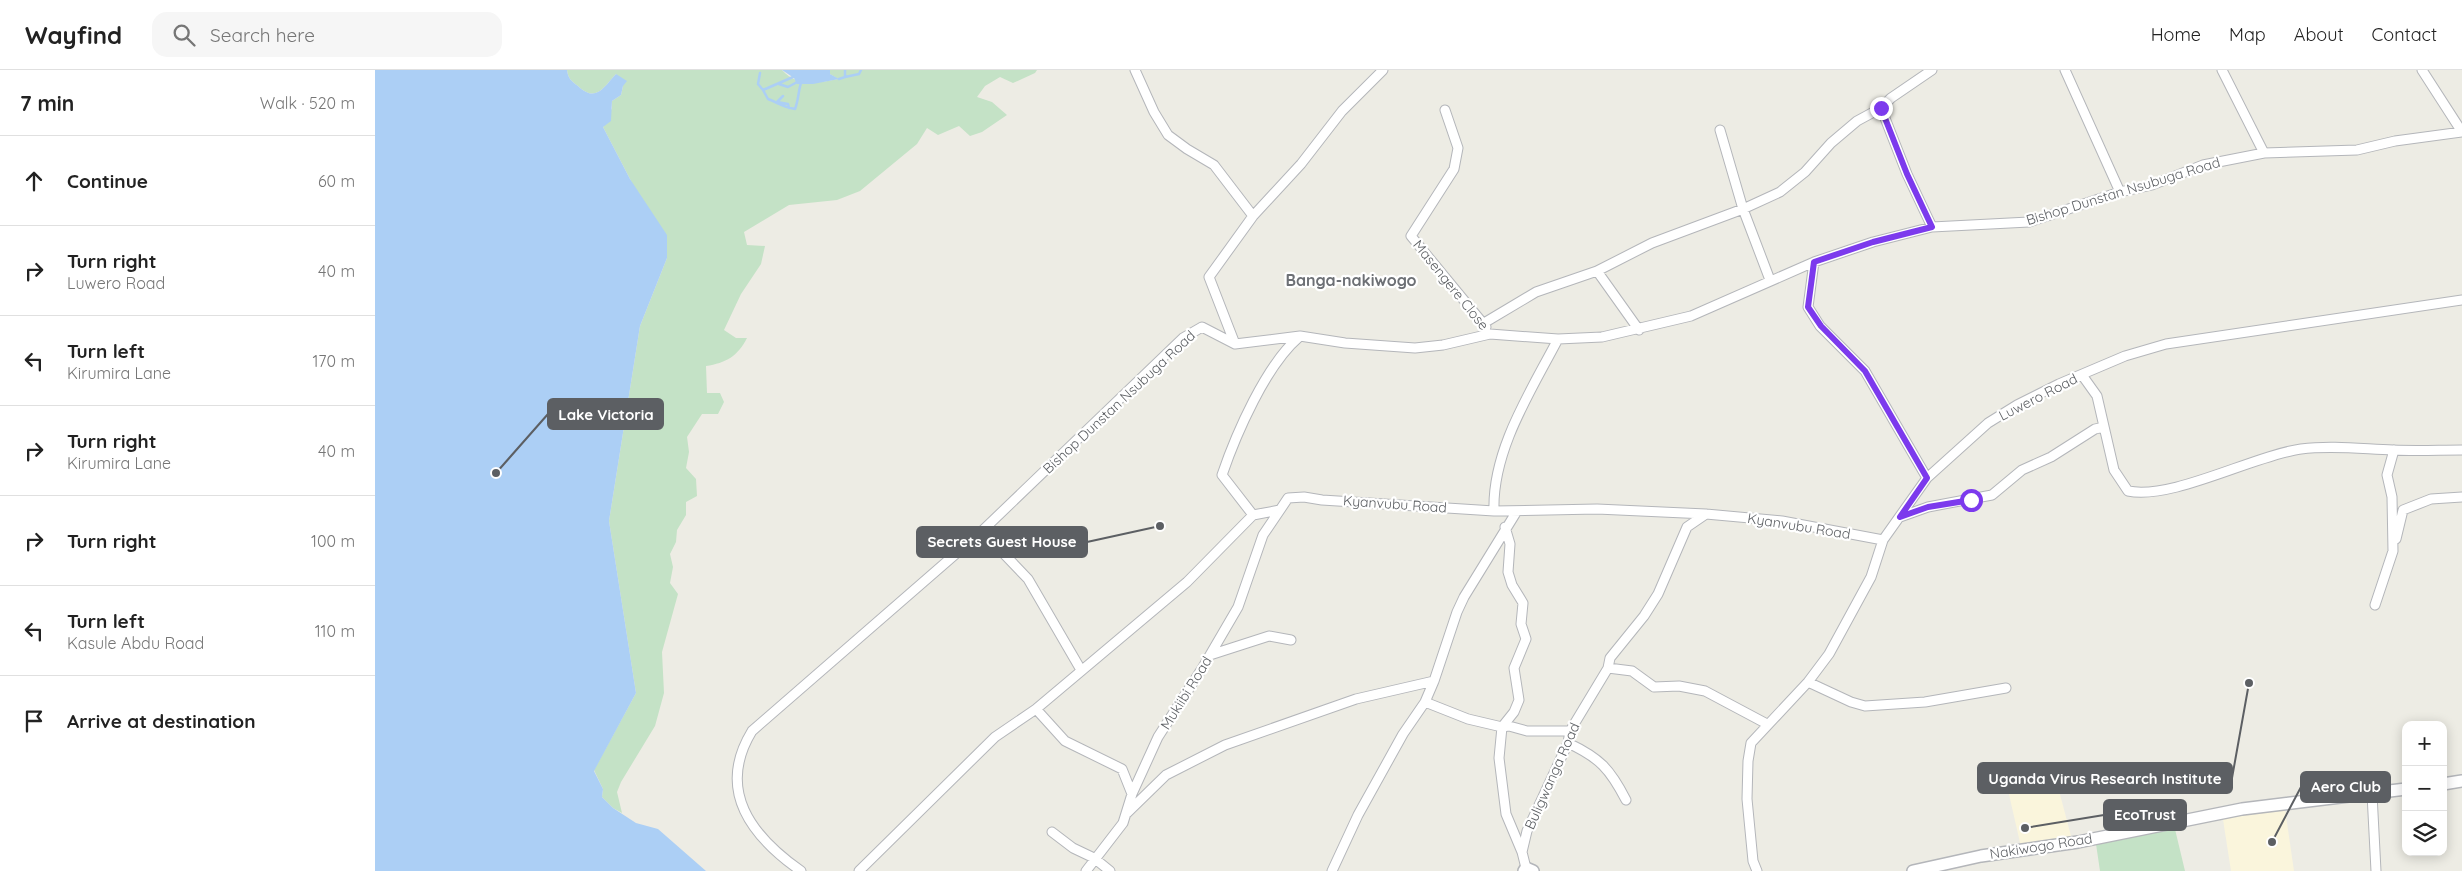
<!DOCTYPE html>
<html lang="en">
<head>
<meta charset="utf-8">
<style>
	body { margin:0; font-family:Quicksand,sans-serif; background:#f6f6f6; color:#222 }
	.controls { position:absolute; right:15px; bottom:15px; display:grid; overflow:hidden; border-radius:10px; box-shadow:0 2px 12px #0003 }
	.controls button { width:45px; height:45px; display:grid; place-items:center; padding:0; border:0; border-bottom:1px solid #e0e0e0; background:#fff; color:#222; font:25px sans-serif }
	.stop { position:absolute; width:15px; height:15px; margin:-11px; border:4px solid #7c3aed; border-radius:50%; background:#fff }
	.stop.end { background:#7c3aed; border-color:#fff; box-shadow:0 1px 5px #0008 }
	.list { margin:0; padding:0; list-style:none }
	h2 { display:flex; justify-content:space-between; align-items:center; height:65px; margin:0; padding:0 20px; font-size:21px }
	h2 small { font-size:16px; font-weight:400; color:#767676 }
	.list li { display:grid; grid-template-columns:32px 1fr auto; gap:15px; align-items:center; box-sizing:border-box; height:90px; padding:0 20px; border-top:1px solid #e0e0e0 }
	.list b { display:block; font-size:19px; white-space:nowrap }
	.list p { margin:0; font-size:16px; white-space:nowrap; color:#767676 }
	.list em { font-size:16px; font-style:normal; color:#767676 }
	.icon { flex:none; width:28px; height:28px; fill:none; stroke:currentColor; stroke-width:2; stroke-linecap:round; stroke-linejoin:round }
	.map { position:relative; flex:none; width:2087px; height:801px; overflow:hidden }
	header { display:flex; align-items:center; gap:30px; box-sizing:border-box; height:70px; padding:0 25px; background:#fff; border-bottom:1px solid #e0e0e0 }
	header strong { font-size:24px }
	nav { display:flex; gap:28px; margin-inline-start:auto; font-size:18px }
	.search { width:350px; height:45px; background:#f6f6f6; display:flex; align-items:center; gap:12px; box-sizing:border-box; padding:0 18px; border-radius:15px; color:#767676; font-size:19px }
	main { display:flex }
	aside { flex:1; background:#fff }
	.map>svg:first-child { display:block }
	.commercial { fill:#faf5dc }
	.green { fill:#c4e2c6 }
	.water { fill:#accff5 }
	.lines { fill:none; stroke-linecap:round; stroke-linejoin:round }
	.stream { stroke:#accff5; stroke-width:2.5 }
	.minor-casing { stroke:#b4b6ba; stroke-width:11 }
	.tertiary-casing { stroke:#b4b6ba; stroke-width:14 }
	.minor { stroke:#fff; stroke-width:9 }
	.tertiary { stroke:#fff; stroke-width:11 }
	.route { stroke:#7c3aed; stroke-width:6 }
	.labels { text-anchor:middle; stroke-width:4.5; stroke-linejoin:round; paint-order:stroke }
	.street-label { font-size:14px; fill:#5c5f63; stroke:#fff }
	.quarter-label { font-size:16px; font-weight:bold; fill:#6d7075; stroke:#fff }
	.leader { fill:none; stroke:#5c5f63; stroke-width:2 }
	.callout-dot { fill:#5c5f63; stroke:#fff; stroke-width:2 }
	.callout { fill:#5c5f63; stroke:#5c5f63; stroke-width:2 }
	.callout-label { font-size:15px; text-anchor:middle; font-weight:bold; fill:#fff }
</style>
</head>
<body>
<header>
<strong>Wayfind</strong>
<div class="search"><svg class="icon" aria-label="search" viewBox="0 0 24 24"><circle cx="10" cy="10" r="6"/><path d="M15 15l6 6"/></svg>Search here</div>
<nav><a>Home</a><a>Map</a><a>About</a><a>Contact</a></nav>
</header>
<main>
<aside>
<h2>7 min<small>Walk · 520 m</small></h2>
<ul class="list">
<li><svg class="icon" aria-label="ahead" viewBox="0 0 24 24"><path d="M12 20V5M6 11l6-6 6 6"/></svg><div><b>Continue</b></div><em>60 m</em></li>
<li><svg class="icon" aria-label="right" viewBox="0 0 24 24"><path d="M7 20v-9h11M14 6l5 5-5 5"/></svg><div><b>Turn right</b><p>Luwero Road</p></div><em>40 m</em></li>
<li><svg class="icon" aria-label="left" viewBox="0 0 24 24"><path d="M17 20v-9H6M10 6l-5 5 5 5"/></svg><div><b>Turn left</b><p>Kirumira Lane</p></div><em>170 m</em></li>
<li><svg class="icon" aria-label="right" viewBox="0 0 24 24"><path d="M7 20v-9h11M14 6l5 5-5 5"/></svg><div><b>Turn right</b><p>Kirumira Lane</p></div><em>40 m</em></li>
<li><svg class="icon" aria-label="right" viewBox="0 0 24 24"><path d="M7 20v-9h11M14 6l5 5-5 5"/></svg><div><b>Turn right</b></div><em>100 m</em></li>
<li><svg class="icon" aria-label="left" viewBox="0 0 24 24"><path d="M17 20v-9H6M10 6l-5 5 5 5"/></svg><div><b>Turn left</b><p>Kasule Abdu Road</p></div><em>110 m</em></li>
<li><svg class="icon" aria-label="arrive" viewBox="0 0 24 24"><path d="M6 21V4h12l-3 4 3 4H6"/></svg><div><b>Arrive at destination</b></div></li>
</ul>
</aside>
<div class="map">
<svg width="2087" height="801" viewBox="0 0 2087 801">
	<rect width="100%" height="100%" fill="#edece4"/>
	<!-- commercial -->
	<path class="commercial" d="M1677 694 1696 766 1646 777 1630 707Z
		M1909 732 1919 801H1856L1847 743Z"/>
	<!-- green -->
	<path class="green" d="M192 0H407C422 17 443 13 463 9L455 4V0H662L660 3 638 13 625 7 610 16 602 27 617 32 632 45 607 62 595 66 584 56 563 65 552 58 542 74 485 121 462 130 414 135 369 162 372 175 390 176 386 194 366 224 349 260 361 268H372C363 286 351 293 331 296L332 323H345L349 332 343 344H327L312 367 314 382 311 398 321 409 322 426 311 432V445L302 460 301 472 295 484 298 497 295 513 303 524 287 582 289 623 280 656 246 712 242 722 247 743 238 738 227 727 228 719 219 700 261 623 234 451 265 256 292 188 255 109 228 57 237 38V31L246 25 248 16 241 4C228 18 221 33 203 16 196 11 193 8 192 0Z
		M1799 755 1810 801H1725L1721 774Z"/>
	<!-- water -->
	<path class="water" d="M0 0H192C193 8 196 11 203 16 221 33 228 18 241 4L252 11 248 16 246 25 237 31 236 51 228 57 255 109 292 165V188L265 256 234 451 261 623 219 701 228 719 227 727 238 738 261 753 283 759 331 801H0Z
		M407 0H455V4L464 9 438 14H422L419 8Z"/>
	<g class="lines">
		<!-- stream -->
		<path class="stream" d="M385 3 383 14 388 20 418 7
			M470 7 484 4 486 0
			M464 9 470 7V0
			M404 14 413 17 424 11
			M388 20 393 29C404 33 407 37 420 39 424 29 423 20 427 10
			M408 26 402 32 413 34 414 38"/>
		<!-- minor casing -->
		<g class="minor-casing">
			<path id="minor" d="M760 0 779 42 793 65 812 79 839 95 878 146
				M1690 0 1745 122
				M1847 0 1889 83
				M2047 0 2087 62
				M1506 38 1532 104 1557 157
				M1070 40 1083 78 1079 99 1036 166 1111 257
				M1345 60 1368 139 1395 210
				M1439 192 1433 237 1445 256 1490 301 1552 408
				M1222 201 1264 260
				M1109 253 1161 222 1222 201 1277 173 1368 139 1405 122 1430 102 1456 73 1482 51 1506 38 1516 28 1557 0
				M860 274 834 207 878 146 926 94 967 41 1008 0
				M1707 305 1722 326 1739 400 1753 421C1798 430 1877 386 1926 379 1957 375 1988 379 2018 380 2041 381 2064 380 2087 380
				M1119 441C1117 380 1156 321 1183 269
				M878 445 847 405C861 364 891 295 924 267
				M1525 447 1553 437 1617 425 1647 400 1676 387 1720 359 1729 357
				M607 461 653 509 706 600
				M2021 469 2028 440 2056 429 2087 427
				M2000 535 2018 481 2017 427 2012 405 2019 380
				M835 585 894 566 916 570
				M1233 598 1257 601 1279 617 1304 616 1330 621 1392 654
				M1433 612 1476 632 1490 636 1550 632 1631 618
				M1050 632 1093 649 1127 657 1139 642 1144 630 1139 598 1151 569 1146 554 1148 533 1137 515 1133 502 1135 474 1130 457
				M661 639 690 671 747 699 757 724
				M1193 673C1225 688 1235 699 1251 730
				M1997 724 2001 801
				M752 743 791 705 850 675 981 629 1059 611
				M677 762 698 778 719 788 735 801
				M1147 782 1131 744 1124 688 1127 657 1134 656 1152 661H1195
				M1151 798 1147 782 1152 761 1193 673 1195 661 1233 598 1235 588 1269 546 1283 524 1312 457 1331 444
				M426 801C376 766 341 720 377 661L607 461 808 268 827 257 860 274 925 266 970 273 1040 278 1068 275 1115 264 1183 269 1227 267 1316 246 1439 192 1498 172 1557 157 1654 152 1745 122 1777 115 1828 95 1889 83 1982 80 2020 71 2087 62
				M484 801 620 667 661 639 812 512 878 445 905 440 913 428 929 427 947 430 1119 441 1222 439 1331 444 1407 451 1508 470
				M711 801 748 753 757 724 783 667 828 597 863 537 888 465 905 440
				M957 801 983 745 1028 664 1050 632 1059 611 1082 542 1089 527 1142 441
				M1382 801 1378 791 1372 729 1373 691 1376 673 1433 612 1454 584 1496 507 1508 470 1552 408 1613 353 1642 335 1684 314 1750 286 1791 274 2087 230"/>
		</g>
		<!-- tertiary casing -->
		<g class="tertiary-casing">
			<path id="tertiary" d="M2068 714 2087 711
				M1149 801 1151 798 1158 801
				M1538 801 1606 786 1703 772 1867 739 2031 719"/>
		</g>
		<!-- minor -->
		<use href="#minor" class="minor"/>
		<!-- tertiary -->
		<use href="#tertiary" class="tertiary"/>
	</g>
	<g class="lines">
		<!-- route -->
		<path class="route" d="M1506 38 1532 104 1557 157 1498 172 1439 192 1433 237 1446 256 1490 301 1552 408 1525 447 1553 437 1596 430"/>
	</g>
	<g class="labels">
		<!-- street labels -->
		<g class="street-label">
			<text transform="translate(1748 121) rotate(-17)" y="5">Bishop Dunstan Nsubuga Road</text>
			<text transform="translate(1076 215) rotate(51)" y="5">Masengere Close</text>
			<text transform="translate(1663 327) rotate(-27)" y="5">Luwero Road</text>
			<text transform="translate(744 332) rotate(-43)" y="5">Bishop Dunstan Nsubuga Road</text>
			<text transform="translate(1020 434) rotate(4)" y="5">Kyanvubu Road</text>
			<text transform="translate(1424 456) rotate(9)" y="5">Kyanvubu Road</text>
			<text transform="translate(811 623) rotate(-58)" y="5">Mukiibi Road</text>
			<text transform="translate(1177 706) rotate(-66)" y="5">Buligwanga Road</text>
			<text transform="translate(1666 776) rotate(-9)" y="5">Nakiwogo Road</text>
		</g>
		<!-- quarter labels -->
		<g class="quarter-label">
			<text x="976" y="216">Banga-nakiwogo</text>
		</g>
	</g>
	<!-- callouts -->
	<path class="leader" d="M121 403L173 344M785 456L712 472M1874 613L1857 708M1897 772L1926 717M1650 758L1729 745"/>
	<g class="callout-dot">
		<circle cx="121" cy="403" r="5"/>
		<circle cx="785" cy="456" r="5"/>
		<circle cx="1874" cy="613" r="5"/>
		<circle cx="1897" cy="772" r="5"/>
		<circle cx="1650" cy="758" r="5"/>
	</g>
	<g class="callout">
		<rect x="173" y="329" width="115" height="30" rx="5"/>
		<rect x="542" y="457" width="170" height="30" rx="5"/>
		<rect x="1603" y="693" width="254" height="30" rx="5"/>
		<rect x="1926" y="702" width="89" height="30" rx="5"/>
		<rect x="1729" y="730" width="82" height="30" rx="5"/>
	</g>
	<g class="callout-label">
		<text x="231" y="350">Lake Victoria</text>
		<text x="627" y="477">Secrets Guest House</text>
		<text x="1730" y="714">Uganda Virus Research Institute</text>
		<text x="1971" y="722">Aero Club</text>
		<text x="1770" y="750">EcoTrust</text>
	</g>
</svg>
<div class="controls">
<button>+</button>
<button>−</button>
<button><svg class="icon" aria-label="layers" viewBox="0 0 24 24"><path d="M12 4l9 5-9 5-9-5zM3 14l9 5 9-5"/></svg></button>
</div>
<div class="stop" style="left:1596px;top:430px"></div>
<div class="stop end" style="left:1506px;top:38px"></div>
</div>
</main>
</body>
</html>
